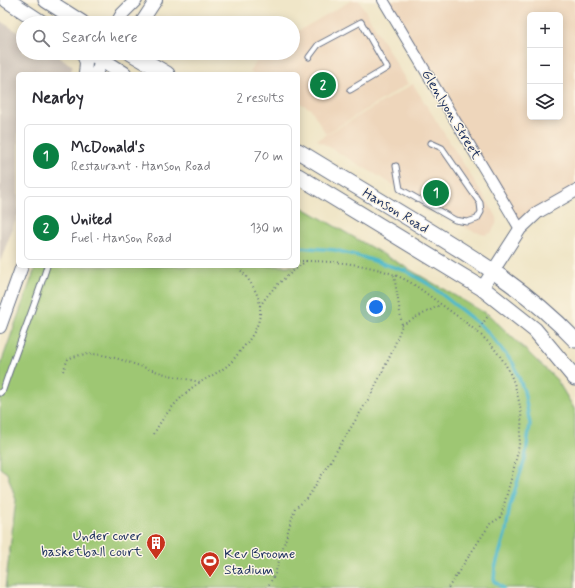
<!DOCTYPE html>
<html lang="en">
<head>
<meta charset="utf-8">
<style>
	body { margin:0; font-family:Mynerve,sans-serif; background:#f2f2f3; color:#2b2b33 }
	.controls { position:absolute; right:12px; top:12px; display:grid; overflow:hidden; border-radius:6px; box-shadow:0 2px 10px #0003 }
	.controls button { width:36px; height:36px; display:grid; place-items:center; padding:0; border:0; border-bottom:1px solid #e1e1e2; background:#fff; color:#2b2b33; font:20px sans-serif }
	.you { position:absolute; left:376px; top:307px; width:14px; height:14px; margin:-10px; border:3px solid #fff; border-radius:50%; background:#1a73e8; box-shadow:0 0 0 6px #1a73e833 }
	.badge { display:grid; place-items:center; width:26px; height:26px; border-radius:50%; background:#0b8043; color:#fff; font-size:13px; font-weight:700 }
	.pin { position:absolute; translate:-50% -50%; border:2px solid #fff; box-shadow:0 1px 4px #0006 }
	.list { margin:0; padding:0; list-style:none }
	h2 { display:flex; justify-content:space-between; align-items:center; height:52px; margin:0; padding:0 16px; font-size:17px }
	h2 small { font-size:13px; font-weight:400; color:#7c7c81 }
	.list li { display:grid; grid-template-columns:26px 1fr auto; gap:12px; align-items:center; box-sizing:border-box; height:64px; margin:0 8px 8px; padding:0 8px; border:1px solid #e1e1e2; border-radius:6px }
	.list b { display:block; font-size:15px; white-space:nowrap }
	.list p { margin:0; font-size:13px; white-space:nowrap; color:#7c7c81 }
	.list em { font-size:13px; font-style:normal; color:#7c7c81 }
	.icon { flex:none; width:22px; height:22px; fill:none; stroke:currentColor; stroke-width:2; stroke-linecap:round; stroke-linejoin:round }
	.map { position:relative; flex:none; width:575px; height:588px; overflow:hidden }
	.search { position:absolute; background:#fff; box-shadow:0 2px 10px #0003; left:16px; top:16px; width:284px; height:44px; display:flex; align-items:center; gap:10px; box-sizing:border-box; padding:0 14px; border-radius:22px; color:#7c7c81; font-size:15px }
	.panel { position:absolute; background:#fff; box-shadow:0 2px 10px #0003; left:16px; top:72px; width:284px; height:196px; border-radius:6px }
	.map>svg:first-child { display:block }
	.built { fill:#eed6bb; fill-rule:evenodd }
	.industrial { fill:#ccc2b9 }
	.green { fill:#9ec773; stroke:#5c7b68 }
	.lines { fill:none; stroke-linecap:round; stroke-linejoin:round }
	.stream { stroke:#4fb9cc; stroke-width:3.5 }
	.service-casing { stroke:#666f83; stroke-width:7 }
	.minor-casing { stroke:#666f83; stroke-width:12 }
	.tertiary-casing { stroke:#666f83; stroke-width:14 }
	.primary-casing { stroke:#666f83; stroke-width:17 }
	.path { stroke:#666f83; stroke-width:2; stroke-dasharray:1 3; stroke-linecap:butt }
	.service { stroke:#fff; stroke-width:5 }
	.minor { stroke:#fff; stroke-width:10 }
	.tertiary { stroke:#fff; stroke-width:12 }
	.primary { stroke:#fff; stroke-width:15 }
	.labels { text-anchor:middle; stroke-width:3; stroke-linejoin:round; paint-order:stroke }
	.street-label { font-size:14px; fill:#1b2f5e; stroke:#fcf5e5 }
	.poi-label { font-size:14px; fill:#1b2f5e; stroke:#fcf5e5; text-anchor:end }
</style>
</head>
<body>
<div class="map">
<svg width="575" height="588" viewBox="0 0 575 588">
	<rect width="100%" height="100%" fill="#fcf5e5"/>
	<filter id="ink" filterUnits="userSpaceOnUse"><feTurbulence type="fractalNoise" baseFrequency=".025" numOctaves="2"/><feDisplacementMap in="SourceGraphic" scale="8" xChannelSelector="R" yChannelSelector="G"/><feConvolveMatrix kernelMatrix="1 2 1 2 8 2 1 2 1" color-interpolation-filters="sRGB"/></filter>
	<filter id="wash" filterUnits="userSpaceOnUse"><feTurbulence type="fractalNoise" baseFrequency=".012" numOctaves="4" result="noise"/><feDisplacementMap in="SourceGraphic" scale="16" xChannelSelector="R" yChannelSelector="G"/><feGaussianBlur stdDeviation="0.9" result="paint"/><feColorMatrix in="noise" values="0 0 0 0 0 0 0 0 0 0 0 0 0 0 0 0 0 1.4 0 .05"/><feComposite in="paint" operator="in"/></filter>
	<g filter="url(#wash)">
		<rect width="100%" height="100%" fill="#f0e6c8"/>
		<!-- built -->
		<path class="built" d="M352 0H359L408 84 326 134 311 109 298 102V74H253L250 72 262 53H293V34Z
			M383 0H575V195L520 229ZM530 15H560V117H530Z
			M413 84 497 217 496 224 491 233 485 235 470 230 317 140Z"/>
		<!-- industrial -->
		<path class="industrial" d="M0 21 23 35V53H52L73 66 70 74H18V214L0 262Z"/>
		<!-- green -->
		<path class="green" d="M298 205 490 316 557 380 575 410V588H5L16 500 7 473 0 468V366L36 266H298Z"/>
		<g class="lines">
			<!-- stream -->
			<path class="stream" d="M298 247 335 250 362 257 406 271 430 285 485 329 513 363 524 391 530 424 525 459 510 505 506 531 495 568 494 581 503 588"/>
		</g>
	</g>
	<g filter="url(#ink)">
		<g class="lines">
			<!-- service casing -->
			<g class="service-casing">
				<path id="service" d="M309 57 318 45 361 22 387 68 350 90
					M396 166 400 189 455 220 467 222 477 219 481 212 480 203 442 148 431 143
					M0 393 3 390C17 348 34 308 47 266"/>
			</g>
			<!-- minor casing -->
			<g class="minor-casing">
				<path id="minor" d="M383 0 520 229"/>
			</g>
			<!-- tertiary casing -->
			<g class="tertiary-casing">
				<path id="tertiary" d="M117 23 122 14 136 0
					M141 23 156 0
					M82 53 86 62 85 74
					M96 74 104 53
					M482 288 520 229 538 212 575 191
					M0 327 22 266"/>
			</g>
			<!-- primary casing -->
			<g class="primary-casing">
				<path id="primary" d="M7 0 42 23
					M46 0 82 23
					M91 53 124 74
					M131 53 167 74
					M298 151C339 176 379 200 420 225 476 259 530 292 575 340
					M298 176 482 288 535 330 575 378"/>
			</g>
			<!-- path -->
			<path class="path" d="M298 261C333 261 369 263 402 278 417 285 429 296 442 305 485 336 513 356 521 413 524 443 508 486 501 517L490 524 448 588
				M221 266H253
				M260 306C272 287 288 275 306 261
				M402 325 440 305
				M477 331 491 312
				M63 371 68 359C94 347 120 360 146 368 163 374 181 378 200 382
				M154 434C161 419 174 404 186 393 198 381 214 376 227 366 232 362 237 355 241 350 269 318 265 297 238 267
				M267 588 275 574 295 508 307 499 371 395 392 352 402 325 394 275"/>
			<!-- service -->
			<use href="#service" class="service"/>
			<!-- minor -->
			<use href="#minor" class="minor"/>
			<!-- tertiary -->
			<use href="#tertiary" class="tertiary"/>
			<!-- primary -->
			<use href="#primary" class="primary"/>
		</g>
	</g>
	<!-- icons -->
	<defs>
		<g id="building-pin" transform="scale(1)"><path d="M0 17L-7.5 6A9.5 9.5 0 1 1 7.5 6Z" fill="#c8321e" stroke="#fcf5e5"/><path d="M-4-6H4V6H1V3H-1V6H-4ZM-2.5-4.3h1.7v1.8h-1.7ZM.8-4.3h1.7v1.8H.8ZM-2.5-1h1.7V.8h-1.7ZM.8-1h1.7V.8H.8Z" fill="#fff"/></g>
		<g id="stadium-pin" transform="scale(1)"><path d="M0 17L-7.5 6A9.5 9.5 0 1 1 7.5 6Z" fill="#c8321e" stroke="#fcf5e5"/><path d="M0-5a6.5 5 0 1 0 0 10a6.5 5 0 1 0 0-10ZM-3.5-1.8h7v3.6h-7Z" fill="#fff"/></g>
	</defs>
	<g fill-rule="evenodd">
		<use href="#building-pin" x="156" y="543"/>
		<use href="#stadium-pin" x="210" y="561"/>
	</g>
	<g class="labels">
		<!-- street labels -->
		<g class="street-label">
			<text transform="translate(452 114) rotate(59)" y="5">Glenlyon Street</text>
			<text transform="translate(396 210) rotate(31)" y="5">Hanson Road</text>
		</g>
		<!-- poi labels -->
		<g class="poi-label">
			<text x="142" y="540">Under cover<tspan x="142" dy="16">basketball court</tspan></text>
			<text x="224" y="558" text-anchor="start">Kev Broome<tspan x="224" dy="16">Stadium</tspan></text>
		</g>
	</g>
</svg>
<div class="controls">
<button>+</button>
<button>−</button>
<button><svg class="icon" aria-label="layers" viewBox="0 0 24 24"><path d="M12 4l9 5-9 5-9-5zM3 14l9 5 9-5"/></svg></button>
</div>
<div class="you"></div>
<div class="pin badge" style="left:436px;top:193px">1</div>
<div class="pin badge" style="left:323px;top:85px">2</div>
<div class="search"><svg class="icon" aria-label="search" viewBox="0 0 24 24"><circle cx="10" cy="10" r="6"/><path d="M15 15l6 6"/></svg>Search here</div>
<section class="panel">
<h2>Nearby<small>2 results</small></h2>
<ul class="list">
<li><span class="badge">1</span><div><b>McDonald's</b><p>Restaurant · Hanson Road</p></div><em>70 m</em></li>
<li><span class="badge">2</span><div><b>United</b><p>Fuel · Hanson Road</p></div><em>130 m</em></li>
</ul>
</section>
</div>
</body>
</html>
